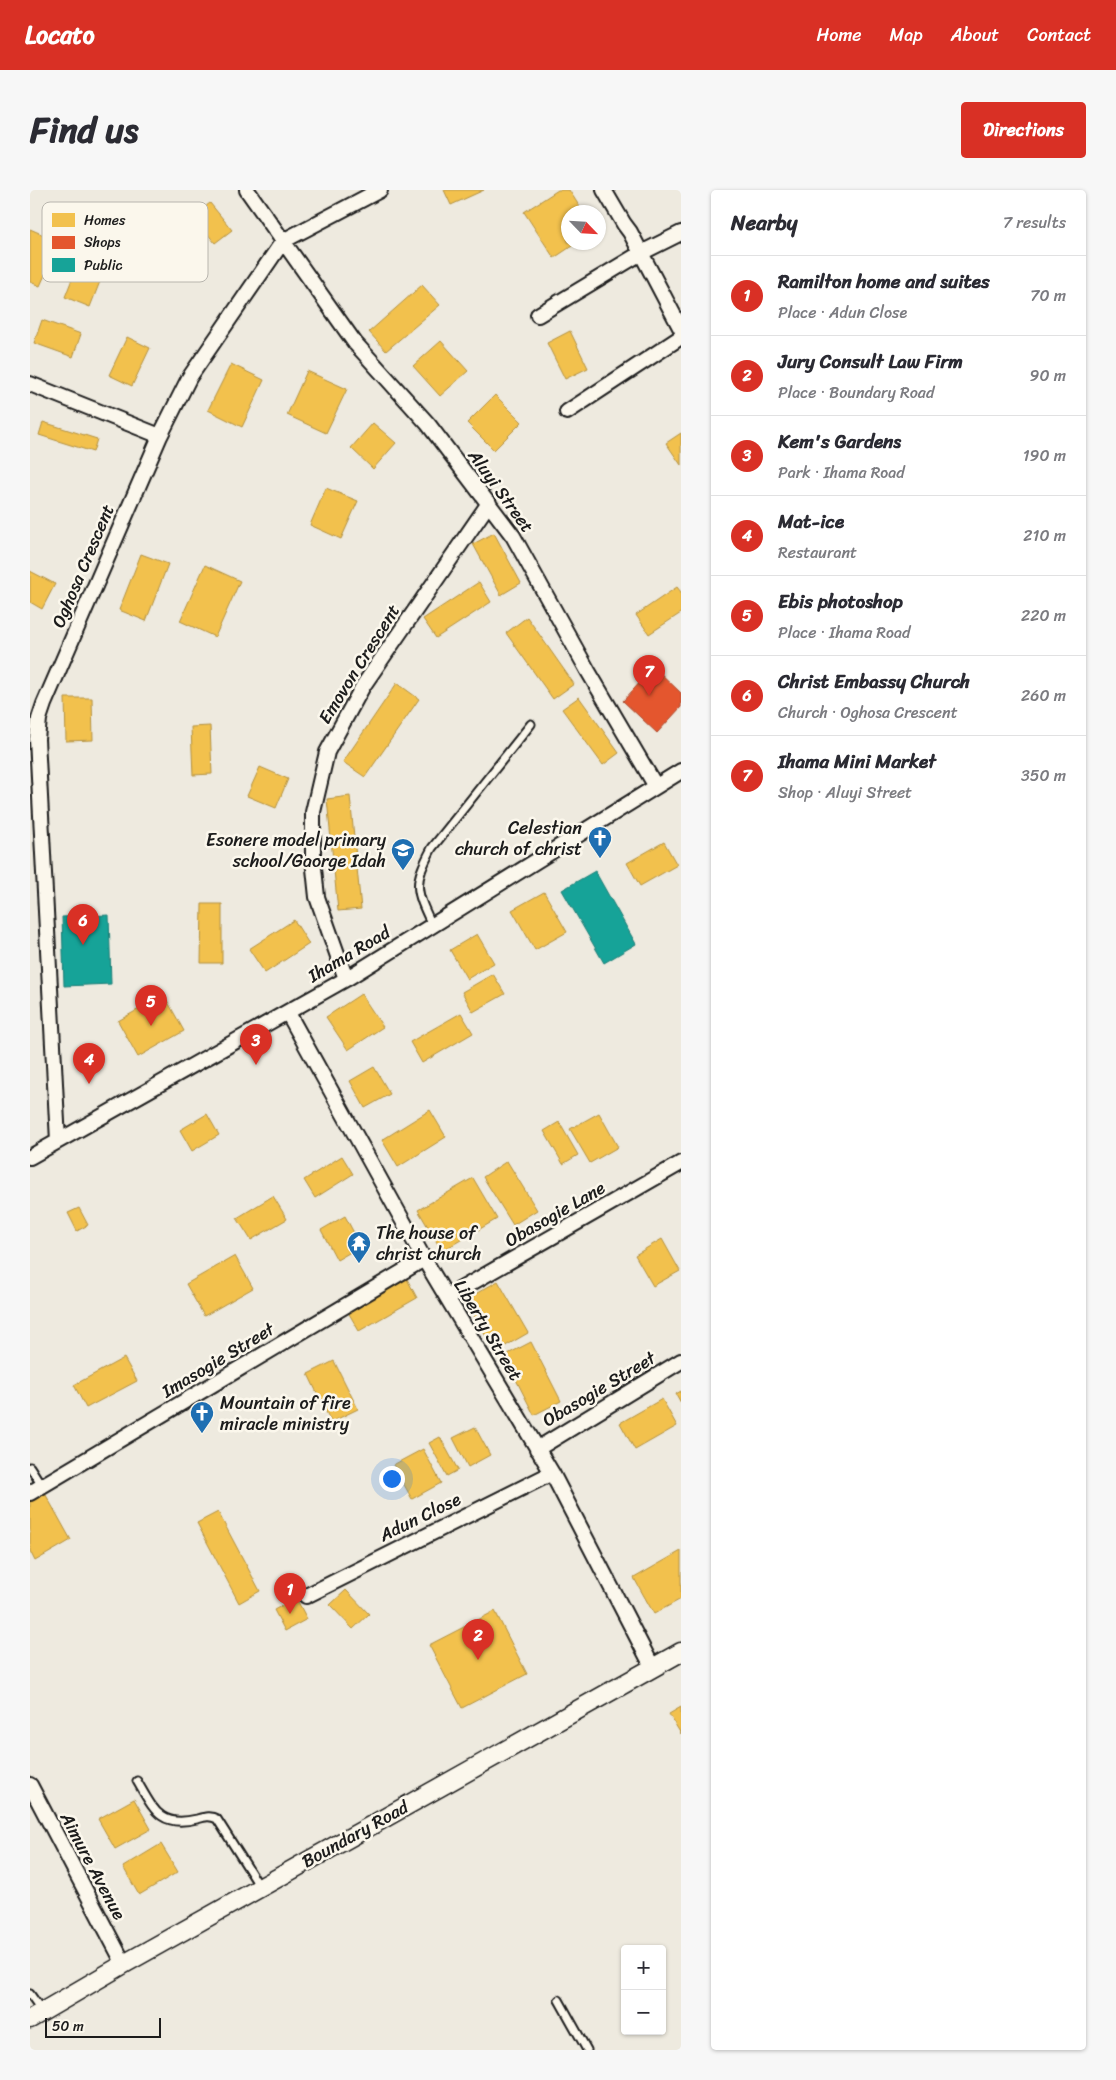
<!DOCTYPE html>
<html lang="en">
<head>
<meta charset="utf-8">
<style>
	body { margin:0; font-family:Sriracha,sans-serif; background:#f7f7f7; color:#2b2b33 }
	.controls { position:absolute; right:15px; bottom:15px; display:grid; overflow:hidden; border-radius:5px; box-shadow:0 1px 4px #0004 }
	.controls button { width:45px; height:45px; display:grid; place-items:center; padding:0; border:0; border-bottom:1px solid #e1e1e2; background:#fff; color:#2b2b33; font:25px sans-serif }
	.compass { position:absolute; left:531px; top:15px; width:45px; height:45px; border-radius:50%; background:#fff; box-shadow:0 1px 4px #0004; rotate:115deg }
	.scale { position:absolute; left:15px; bottom:12px; width:116px; box-sizing:border-box; padding-left:5px; border:2px solid #1c1c1c; border-top:0; font-size:14px; line-height:18px; white-space:nowrap; color:#1c1c1c; -webkit-text-stroke:4px #fbf7ec; paint-order:stroke }
	.you { position:absolute; left:361px; top:1288px; width:18px; height:18px; margin:-12px; border:4px solid #fff; border-radius:50%; background:#1a73e8; box-shadow:0 0 0 8px #1a73e833 }
	.badge { display:grid; place-items:center; width:32px; height:32px; border-radius:50%; background:#d93025; color:#fff; font-size:16px; font-weight:700 }
	.pin { position:absolute; translate:-50% -41px; filter:drop-shadow(0 1px 2px #0008) }
	.pin::after { content:''; position:absolute; top:26px; width:18px; height:15px; background:inherit; clip-path:polygon(0 0,100% 0,50% 100%) }
	.list { margin:0; padding:0; list-style:none }
	h2 { display:flex; justify-content:space-between; align-items:center; height:65px; margin:0; padding:0 20px; font-size:21px }
	h2 small { font-size:16px; font-weight:400; color:#7c7c81 }
	.list li { display:grid; grid-template-columns:32px 1fr auto; gap:15px; align-items:center; box-sizing:border-box; height:80px; padding:0 20px; border-top:1px solid #e1e1e2 }
	.list b { display:block; font-size:19px; white-space:nowrap }
	.list p { margin:0; font-size:16px; white-space:nowrap; color:#7c7c81 }
	.list em { font-size:16px; font-style:normal; color:#7c7c81 }
	.map { position:relative; flex:none; width:651px; height:1860px; overflow:hidden; border-radius:5px }
	header { display:flex; align-items:center; gap:30px; box-sizing:border-box; height:70px; padding:0 25px; background:#d93025; color:#fff }
	header strong { font-size:24px }
	nav { display:flex; gap:28px; margin-inline-start:auto; font-size:18px }
	.intro { display:flex; align-items:center; justify-content:space-between; box-sizing:border-box; height:120px; padding:0 30px }
	h1 { margin:0; font-size:35px }
	.button { padding:12px 22px; border-radius:5px; background:#d93025; color:#fff; font-size:18px; font-weight:700 }
	main { display:flex; gap:30px; padding:0 30px }
	aside { flex:1; background:#fff; border-radius:5px; box-shadow:0 1px 4px #0004 }
	.map>svg:first-child { display:block }
	.homes { fill:#f2c14e; stroke:#b2903f }
	.shops { fill:#e4572e; stroke:#a84529 }
	.public { fill:#17a398; stroke:#187a73 }
	.lines { fill:none; stroke-linecap:round; stroke-linejoin:round }
	.service-casing { stroke:#1c1c1c; stroke-width:11 }
	.minor-casing { stroke:#1c1c1c; stroke-width:18 }
	.tertiary-casing { stroke:#1c1c1c; stroke-width:21 }
	.service { stroke:#fbf7ec; stroke-width:7 }
	.minor { stroke:#fbf7ec; stroke-width:14 }
	.tertiary { stroke:#fbf7ec; stroke-width:18 }
	.labels { text-anchor:middle; stroke-width:5; stroke-linejoin:round; paint-order:stroke }
	.street-label { font-size:18px; fill:#1c1c1c; stroke:#fbf7ec }
	.poi-label { font-size:18px; fill:#1c1c1c; stroke:#fbf7ec; text-anchor:end }
	.key { fill:#fbf7ec; stroke:#b8b5ae; stroke-width:1 }
	.key-label { font-size:14px; fill:#1c1c1c }
</style>
</head>
<body>
<header>
<strong>Locato</strong>
<nav><a>Home</a><a>Map</a><a>About</a><a>Contact</a></nav>
</header>
<div class="intro"><h1>Find us</h1><a class="button">Directions</a></div>
<main>
<div class="map">
<svg width="651" height="1860" viewBox="0 0 651 1860">
	<rect width="100%" height="100%" fill="#eeeadf"/>
	<filter id="ink" filterUnits="userSpaceOnUse"><feTurbulence type="fractalNoise" baseFrequency=".02" numOctaves="2"/><feDisplacementMap in="SourceGraphic" scale="10" xChannelSelector="R" yChannelSelector="G"/><feConvolveMatrix kernelMatrix="1 2 1 2 8 2 1 2 1" color-interpolation-filters="sRGB"/></filter>
	<g filter="url(#ink)">
		<!-- homes -->
		<path class="homes" d="M414 0H454L421 15Z
			M528 0H539L553 22H538V52H548L524 68 494 22Z
			M180 13 202 40 185 53 163 26Z
			M0 39 30 52 10 96 0 92Z
			M55 56 80 66 60 117 35 107Z
			M392 95 410 115 356 161 339 142Z
			M12 130 51 144 43 167 4 153Z
			M540 141 558 178 535 189 517 153Z
			M97 147 120 158 102 196 79 185Z
			M411 151 438 181 410 206 383 176Z
			M201 174 234 190 212 237 178 220Z
			M277 181 317 199 296 243 257 225Z
			M465 205 492 232 464 260 437 233Z
			M13 232 67 249 63 262 9 245Z
			M343 233 366 253 343 279 321 258Z
			M651 243V275L636 253Z
			M296 298 328 311 311 349 280 335Z
			M464 343 491 393 471 405 443 354Z
			M111 364 138 374 116 431 89 420Z
			M175 375 210 391 185 447 150 431Z
			M0 381 25 394 12 419 0 412Z
			M449 392 461 412 406 448 393 429Z
			M647 397 651 402V423L619 444 606 425Z
			M497 427 544 494 523 509 476 443Z
			M367 493 389 509 335 587 313 572Z
			M549 507 589 563 573 575 532 519Z
			M35 508H62L63 550 36 551Z
			M180 536 182 584 163 585 161 537Z
			M230 577 258 589 246 618 217 606Z
			M320 606 331 719 308 721 297 609Z
			M634 652 647 675 610 696 597 673Z
			M514 702 537 742 505 760 482 720Z
			M172 714H192V773H171Z
			M264 730 279 754 235 783 219 759Z
			M447 744 464 773 437 789 420 760Z
			M463 784 475 804 443 822 432 802Z
			M331 804 353 837 318 860 296 827Z
			M134 805 154 841 108 867 88 831Z
			M431 823 443 843 392 873 380 852Z
			M344 877 360 904 335 918 320 891Z
			M400 920 416 947 368 977 352 950Z
			M569 923 588 957 560 973 540 939Z
			M177 924 189 945 162 961 150 940Z
			M529 932 548 965 533 974 514 941Z
			M312 966 323 984 285 1008 274 990Z
			M477 971 507 1020 483 1035 453 987Z
			M443 988 467 1029 412 1061 388 1020Z
			M243 1006 257 1029 221 1050 207 1028Z
			M49 1018 58 1035 47 1041 38 1023Z
			M315 1026 331 1056 307 1070 291 1040Z
			M632 1049 650 1081 623 1096 605 1065Z
			M205 1066 223 1098 174 1126 156 1094Z
			M377 1089 387 1108 329 1141 318 1122Z
			M468 1091 498 1143 465 1162 435 1110Z
			M501 1152 531 1211 504 1225 474 1166Z
			M94 1168 107 1191 56 1218 44 1195Z
			M304 1171 328 1219 301 1232 278 1184Z
			M651 1201V1213L646 1204Z
			M632 1209 647 1236 605 1260 590 1233Z
			M445 1237 460 1265 438 1277 423 1248Z
			M410 1247 428 1280 417 1286 399 1253Z
			M393 1259 411 1293 382 1309 363 1275Z
			M12 1298 41 1350 5 1371 0 1361V1305Z
			M188 1322 230 1401 209 1413 167 1333Z
			M651 1361V1409L624 1424 604 1388Z
			M316 1400 339 1424 323 1439 300 1415Z
			M266 1408 277 1429 255 1441 244 1420Z
			M465 1421 497 1484 432 1518 399 1455Z
			M651 1517V1544L639 1524Z
			M104 1609 121 1639 85 1659 68 1629Z
			M131 1654 148 1682 109 1705 93 1677Z"/>
		<!-- shops -->
		<path class="shops" d="M624 477 651 503V517L627 543 593 511Z"/>
		<!-- public -->
		<path class="public" d="M565 681 606 754 574 773 532 700Z
			M79 725 81 794 34 796 32 727Z"/>
		<g class="lines">
			<!-- service casing -->
			<g class="service-casing">
				<path id="service" d="M402 735C385 699 383 694 402 658L501 534
					M0 1277 12 1296
					M107 1591C124 1620 130 1638 167 1629 174 1627 180 1625 187 1629L230 1697
					M0 1804 12 1821
					M529 1810 557 1860"/>
			</g>
			<!-- minor casing -->
			<g class="minor-casing">
				<path id="minor" d="M217 0 325 153 398 234 483 346 558 481 625 595
					M574 0 594 34 600 42 651 139
					M508 125 611 63 651 43
					M0 194 130 246
					M537 222 651 147
					M316 789 287 707 283 669V622L297 562 333 496 459 313
					M258 823 394 1069 522 1283 623 1478
					M28 951 7 549 9 529 14 514 130 246 159 188 253 51 350 0
					M0 967 316 789 651 581
					M417 1107 651 973
					M507 1259 651 1171
					M0 1303 394 1069
					M276 1406 522 1283
					M0 1595 94 1774"/>
			</g>
			<!-- tertiary casing -->
			<g class="tertiary-casing">
				<path id="tertiary" d="M0 1829 94 1774 651 1462"/>
			</g>
			<!-- service -->
			<use href="#service" class="service"/>
			<!-- minor -->
			<use href="#minor" class="minor"/>
			<!-- tertiary -->
			<use href="#tertiary" class="tertiary"/>
		</g>
	</g>
	<!-- icons -->
	<defs>
		<g id="church-pin" transform="scale(1.25)"><path d="M0 17L-7.5 6A9.5 9.5 0 1 1 7.5 6Z" fill="#1f6fb2" stroke="#fbf7ec"/><path d="M-1.2-6h2.4v3.5h3.3v2.4h-3.3V6h-2.4V-.1h-3.3v-2.4h3.3Z" fill="#fff"/></g>
		<g id="school-pin" transform="scale(1.25)"><path d="M0 17L-7.5 6A9.5 9.5 0 1 1 7.5 6Z" fill="#1f6fb2" stroke="#fbf7ec"/><path d="M0-5L7-2L0 1L-7-2ZM-4 1L0 2.5L4 1V4Q0 6-4 4Z" fill="#fff"/></g>
		<g id="temple-pin" transform="scale(1.25)"><path d="M0 17L-7.5 6A9.5 9.5 0 1 1 7.5 6Z" fill="#1f6fb2" stroke="#fbf7ec"/><path d="M0-6L5-2H3V0L6.5 2.5H4V6H1.5V3h-3V6H-4V2.5H-6.5L-3 0V-2H-5Z" fill="#fff"/></g>
	</defs>
	<g fill-rule="evenodd">
		<use href="#church-pin" x="570" y="648"/>
		<use href="#school-pin" x="373" y="660"/>
		<use href="#temple-pin" x="329" y="1053"/>
		<use href="#church-pin" x="172" y="1223"/>
	</g>
	<g class="labels">
		<!-- street labels -->
		<g class="street-label">
			<text transform="translate(471 301) rotate(54)" y="6">Aluyi Street</text>
			<text transform="translate(53 376) rotate(-67)" y="6">Oghosa Crescent</text>
			<text transform="translate(329 474) rotate(-58)" y="6">Emovon Crescent</text>
			<text transform="translate(319 764) rotate(-31)" y="6">Ihama Road</text>
			<text transform="translate(525 1024) rotate(-30)" y="6">Obasogie Lane</text>
			<text transform="translate(458 1140) rotate(59)" y="6">Liberty Street</text>
			<text transform="translate(188 1170) rotate(-31)" y="6">Imasogie Street</text>
			<text transform="translate(569 1199) rotate(-31)" y="6">Obasogie Street</text>
			<text transform="translate(390 1327) rotate(-26)" y="6">Adun Close</text>
			<text transform="translate(325 1644) rotate(-29)" y="6">Boundary Road</text>
			<text transform="translate(63 1676) rotate(62)" y="6">Aimure Avenue</text>
		</g>
		<!-- poi labels -->
		<g class="poi-label">
			<text x="552" y="644">Celestian<tspan x="552" dy="21">church of christ</tspan></text>
			<text x="356" y="656">Esonere model primary<tspan x="356" dy="21">school/Gaorge Idah</tspan></text>
			<text x="346" y="1049" text-anchor="start">The house of<tspan x="346" dy="21">christ church</tspan></text>
			<text x="190" y="1219" text-anchor="start">Mountain of fire<tspan x="190" dy="21">miracle ministry</tspan></text>
		</g>
	</g>
	<!-- legend -->
	<rect x="12" y="12" width="166" height="80" rx="8" class="key"/>
	<rect x="22" y="23" width="23" height="14" fill="#f2c14e"/>
	<rect x="22" y="46" width="23" height="13" fill="#e4572e"/>
	<rect x="22" y="68" width="23" height="14" fill="#17a398"/>
	<g class="key-label">
		<text x="54" y="35">Homes</text>
		<text x="54" y="57">Shops</text>
		<text x="54" y="80">Public</text>
	</g>
</svg>
<div class="controls">
<button>+</button>
<button>−</button>
</div>
<svg class="compass" viewBox="-18 -18 36 36"><path d="M0-13l5 13h-10z" fill="#e53935"/><path d="M0 13l5-13h-10z" fill="#7c7c81"/></svg>
<div class="scale">50 m</div>
<div class="you"></div>
<div class="pin badge" style="left:260px;top:1424px">1</div>
<div class="pin badge" style="left:448px;top:1470px">2</div>
<div class="pin badge" style="left:226px;top:875px">3</div>
<div class="pin badge" style="left:59px;top:894px">4</div>
<div class="pin badge" style="left:121px;top:836px">5</div>
<div class="pin badge" style="left:53px;top:755px">6</div>
<div class="pin badge" style="left:619px;top:506px">7</div>
</div>
<aside>
<h2>Nearby<small>7 results</small></h2>
<ul class="list">
<li><span class="badge">1</span><div><b>Ramilton home and suites</b><p>Place · Adun Close</p></div><em>70 m</em></li>
<li><span class="badge">2</span><div><b>Jury Consult Law Firm</b><p>Place · Boundary Road</p></div><em>90 m</em></li>
<li><span class="badge">3</span><div><b>Kem's Gardens</b><p>Park · Ihama Road</p></div><em>190 m</em></li>
<li><span class="badge">4</span><div><b>Mat-ice</b><p>Restaurant</p></div><em>210 m</em></li>
<li><span class="badge">5</span><div><b>Ebis photoshop</b><p>Place · Ihama Road</p></div><em>220 m</em></li>
<li><span class="badge">6</span><div><b>Christ Embassy Church</b><p>Church · Oghosa Crescent</p></div><em>260 m</em></li>
<li><span class="badge">7</span><div><b>Ihama Mini Market</b><p>Shop · Aluyi Street</p></div><em>350 m</em></li>
</ul>
</aside>
</main>
</body>
</html>
